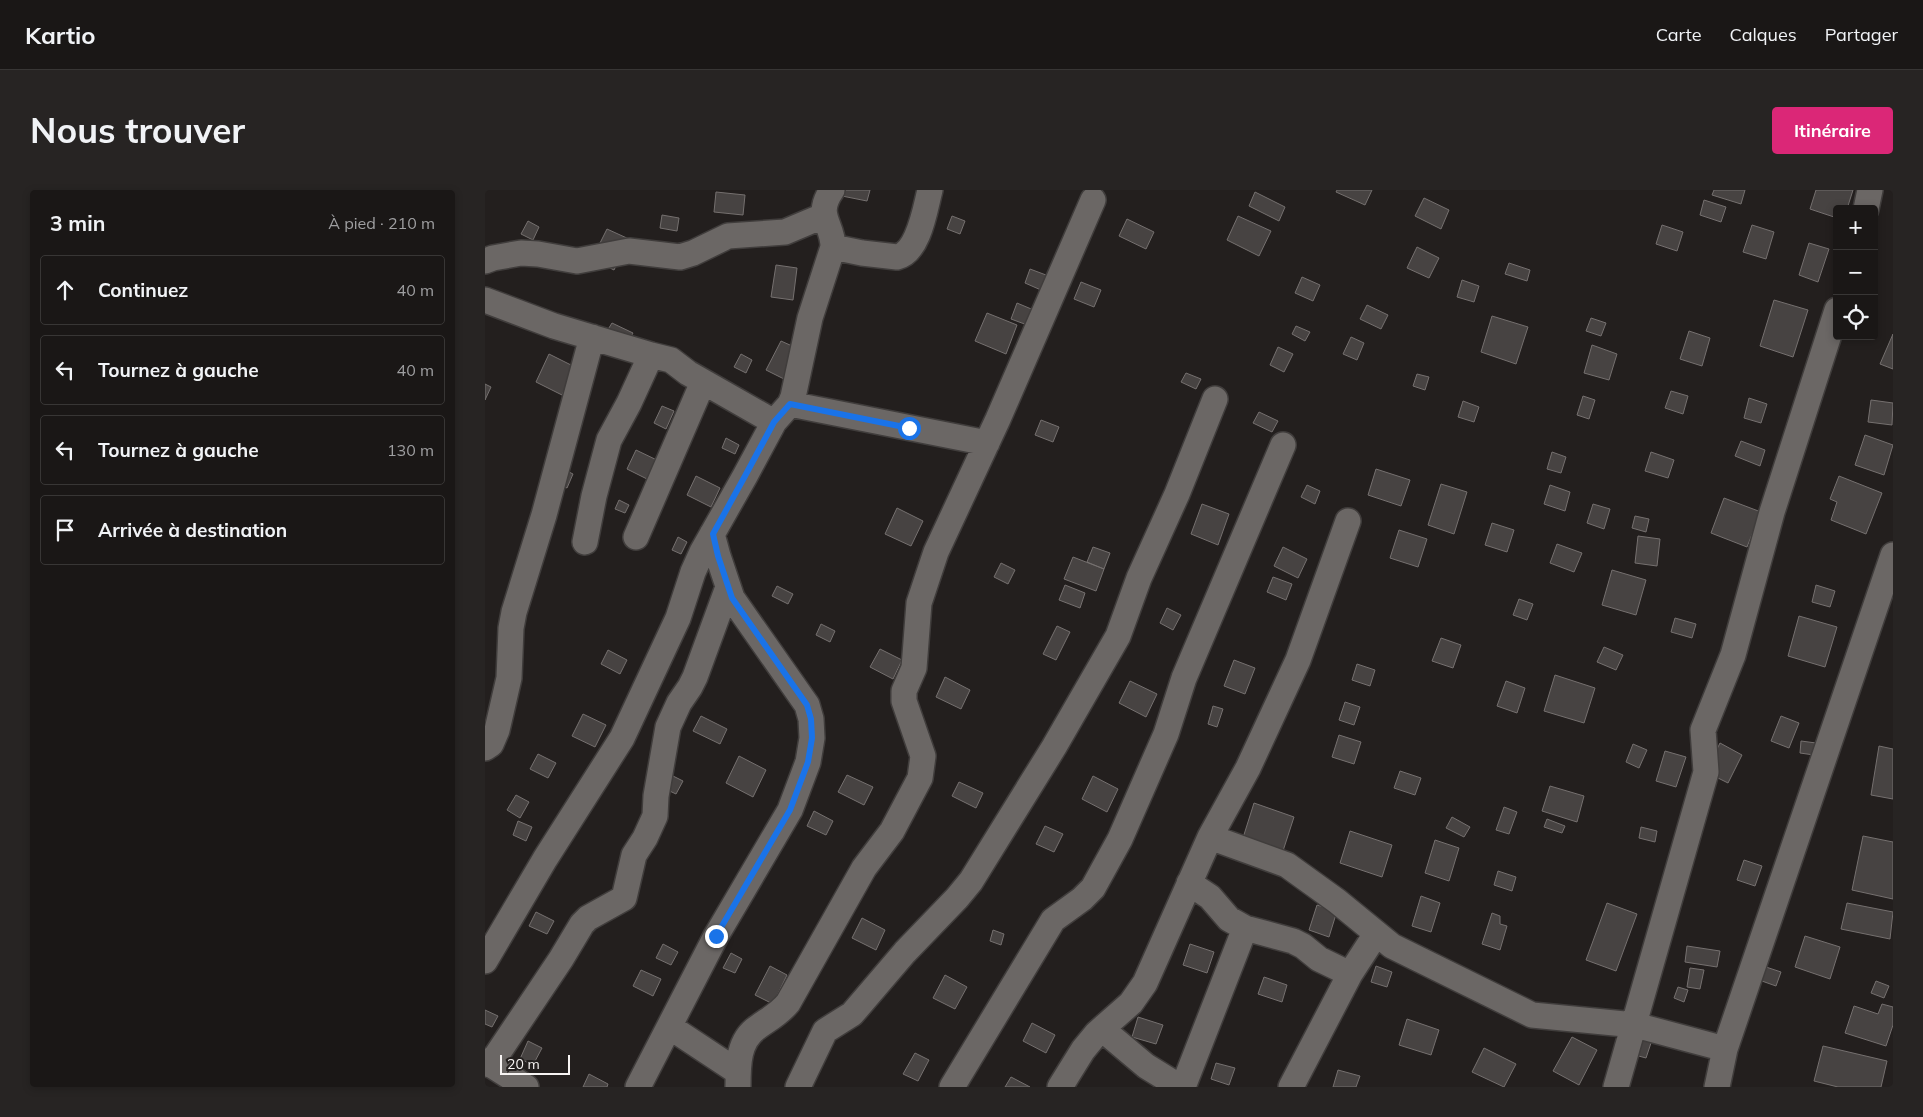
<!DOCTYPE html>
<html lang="fr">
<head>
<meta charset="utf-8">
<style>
	body { margin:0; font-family:Mulish,sans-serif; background:#272423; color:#f1f3f6 }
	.controls { position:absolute; right:15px; top:15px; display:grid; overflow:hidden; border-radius:5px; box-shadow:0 2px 8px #0003 }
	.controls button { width:45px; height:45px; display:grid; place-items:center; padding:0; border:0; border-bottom:1px solid #383635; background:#1a1716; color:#f1f3f6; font:25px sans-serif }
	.scale { position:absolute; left:15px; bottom:12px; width:70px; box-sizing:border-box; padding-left:5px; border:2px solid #f7f4f3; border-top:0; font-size:14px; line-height:18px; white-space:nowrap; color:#f7f4f3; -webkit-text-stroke:4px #231f1e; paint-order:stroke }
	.stop { position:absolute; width:15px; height:15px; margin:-11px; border:4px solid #1a73e8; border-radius:50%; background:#fff }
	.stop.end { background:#1a73e8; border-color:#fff; box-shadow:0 1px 5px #0008 }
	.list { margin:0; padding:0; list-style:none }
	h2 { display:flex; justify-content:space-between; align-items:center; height:65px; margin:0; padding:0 20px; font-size:21px }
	h2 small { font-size:16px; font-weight:400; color:#9f9fa1 }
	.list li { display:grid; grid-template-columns:32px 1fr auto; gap:15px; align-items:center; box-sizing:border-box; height:70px; margin:0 10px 10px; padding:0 10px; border:1px solid #383635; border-radius:5px }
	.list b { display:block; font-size:19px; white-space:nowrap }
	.list em { font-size:16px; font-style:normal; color:#9f9fa1 }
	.icon { flex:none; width:28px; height:28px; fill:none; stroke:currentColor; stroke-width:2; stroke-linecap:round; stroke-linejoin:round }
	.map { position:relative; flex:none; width:1408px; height:897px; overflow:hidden; border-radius:5px }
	header { display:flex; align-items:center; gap:30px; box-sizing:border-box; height:70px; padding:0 25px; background:#1a1716; border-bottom:1px solid #383635 }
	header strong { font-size:24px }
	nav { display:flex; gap:28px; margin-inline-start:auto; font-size:18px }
	.intro { display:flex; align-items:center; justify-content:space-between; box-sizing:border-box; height:120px; padding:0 30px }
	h1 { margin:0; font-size:35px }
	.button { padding:12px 22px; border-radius:5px; background:#db2777; color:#fff; font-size:18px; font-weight:700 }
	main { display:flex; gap:30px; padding:0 30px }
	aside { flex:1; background:#1a1716; border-radius:5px; box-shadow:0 2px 8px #0003 }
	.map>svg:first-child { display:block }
	.building { fill:#474342; stroke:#75706f }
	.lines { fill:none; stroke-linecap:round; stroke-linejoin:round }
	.minor-casing { stroke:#403d3c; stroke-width:28 }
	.minor { stroke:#6b6765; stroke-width:25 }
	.route { stroke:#1a73e8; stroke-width:6 }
</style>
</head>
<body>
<header>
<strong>Kartio</strong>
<nav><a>Carte</a><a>Calques</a><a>Partager</a></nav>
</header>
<div class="intro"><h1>Nous trouver</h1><a class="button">Itinéraire</a></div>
<main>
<aside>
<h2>3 min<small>À pied · 210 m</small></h2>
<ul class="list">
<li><svg class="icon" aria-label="ahead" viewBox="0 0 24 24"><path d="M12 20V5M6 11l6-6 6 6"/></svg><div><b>Continuez</b></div><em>40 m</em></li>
<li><svg class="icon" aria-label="left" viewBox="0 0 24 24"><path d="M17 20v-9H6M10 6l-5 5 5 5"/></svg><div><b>Tournez à gauche</b></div><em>40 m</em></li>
<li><svg class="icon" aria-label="left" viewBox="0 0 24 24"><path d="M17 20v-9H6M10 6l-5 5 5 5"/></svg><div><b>Tournez à gauche</b></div><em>130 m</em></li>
<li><svg class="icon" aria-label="arrive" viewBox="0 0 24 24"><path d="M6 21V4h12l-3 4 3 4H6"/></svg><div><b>Arrivée à destination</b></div></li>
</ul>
</aside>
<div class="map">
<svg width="1408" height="897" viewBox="0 0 1408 897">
	<rect width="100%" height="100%" fill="#231f1e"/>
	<!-- building -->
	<path class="building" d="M359 0H385L382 11 357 6Z
		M852 0H887L880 15 851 2Z
		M1229 0H1260L1256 14 1227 5Z
		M1331 0H1368L1362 19H1352V28L1325 19Z
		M231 2 260 5 258 25 229 22Z
		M770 2 800 17 794 31 764 16Z
		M939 8 964 20 956 39 930 26Z
		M1219 10 1241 17 1236 32 1215 25Z
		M177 25 194 28 192 41 175 38Z
		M467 26 480 31 475 44 462 39Z
		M753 26 786 41 774 66 742 50Z
		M642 29 669 42 661 59 634 46Z
		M43 31 54 37 48 50 36 44Z
		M1177 35 1198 42 1192 61 1171 54Z
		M1267 35 1289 42 1281 69 1258 62Z
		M122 39 144 49 129 80 107 69Z
		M1324 53 1344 59 1333 92 1314 85Z
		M932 57 954 68 944 88 922 78Z
		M1024 73 1045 80 1042 91 1020 84Z
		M291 75 312 78 308 110 286 107Z
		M545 79 561 85 556 100 540 93Z
		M817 87 835 95 828 111 810 103Z
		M977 90 994 96 989 112 972 107Z
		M596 92 616 100 609 117 589 109Z
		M1289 110 1323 120 1308 167 1275 156Z
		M532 113 551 121 545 136 526 129Z
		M882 115 903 125 896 139 875 129Z
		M502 123 532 135 521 164 490 151Z
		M1007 126 1043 137 1031 174 996 162Z
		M1106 128 1121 133 1116 146 1101 141Z
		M127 133 148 143 143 152 122 141Z
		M811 136 825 142 820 151 807 144Z
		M1204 141 1225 148 1217 176 1195 169Z
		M1408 144V179L1395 174Z
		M866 147 879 153 872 170 858 164Z
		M296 151 316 160 301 190 281 180Z
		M1107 155 1132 164 1124 190 1099 183Z
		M793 157 808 164 799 182 785 175Z
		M64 164 90 177 77 205 51 192Z
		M256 164 267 170 261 183 249 177Z
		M701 183 716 189 711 199 696 192Z
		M932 184 944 187 940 200 928 196Z
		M0 194 6 197 0 210Z
		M1186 201 1203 206 1198 224 1180 218Z
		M1098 206 1110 210 1104 229 1092 225Z
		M1264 208 1282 214 1276 233 1259 228Z
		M1386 210 1408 213 1407 235 1383 232Z
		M978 211 994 217 989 232 973 227Z
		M177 216 189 221 181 239 169 233Z
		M774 222 793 231 787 242 768 233Z
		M556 230 574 237 568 252 550 245Z
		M1380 245 1408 255 1399 285 1370 275Z
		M241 248 254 255 250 264 237 258Z
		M1256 251 1280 260 1275 276 1250 266Z
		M151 260 176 272 166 291 142 279Z
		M1067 262 1081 267 1076 283 1062 279Z
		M1166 262 1189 270 1183 288 1160 281Z
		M78 279 88 284 82 298 71 293Z
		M891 279 925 290 916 316 883 305Z
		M211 286 235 298 226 317 202 305Z
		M1354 286 1397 303 1381 344 1346 330 1352 312 1345 309Z
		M956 294 982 302 969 344 943 335Z
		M822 295 835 301 830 314 816 307Z
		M1065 295 1085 302 1080 321 1059 314Z
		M1239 308 1276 322 1262 357 1226 343Z
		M134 310 144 315 140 323 130 319Z
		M717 314 744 324 733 355 706 344Z
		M1108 314 1125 319 1119 339 1102 333Z
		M412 318 438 331 426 356 400 344Z
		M1150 326 1164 329 1161 342 1147 338Z
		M1007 333 1029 340 1022 362 1000 355Z
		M914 340 942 349 933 377 905 368Z
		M1153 346 1175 349 1172 376 1150 373Z
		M193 347 202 352 196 364 187 360Z
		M1072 354 1097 363 1089 382 1065 373Z
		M608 357 625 363 619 379 602 372Z
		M798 357 822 369 813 388 789 376Z
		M588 367 619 379 611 401 579 389Z
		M516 373 530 380 523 394 509 387Z
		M1127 380 1161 390 1151 425 1117 415Z
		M788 387 807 394 801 410 782 402Z
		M580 395 600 403 595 418 574 410Z
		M1331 395 1350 401 1345 417 1327 412Z
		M292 396 308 404 303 414 287 406Z
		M1034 409 1048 414 1042 430 1028 425Z
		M682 418 696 425 688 440 675 433Z
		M1314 426 1352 437 1340 477 1303 466Z
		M1190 428 1211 434 1207 448 1186 442Z
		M336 434 350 441 345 452 331 445Z
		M572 436 585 442 571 470 558 464Z
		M956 448 976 455 968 478 947 471Z
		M1119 457 1138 465 1131 480 1112 472Z
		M395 459 417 470 408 489 385 477Z
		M123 460 142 470 135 484 116 474Z
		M749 470 770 478 760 504 739 496Z
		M872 474 890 480 885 496 867 490Z
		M1070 485 1110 498 1099 533 1059 521Z
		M460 487 485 500 476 519 451 507Z
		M645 491 672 504 661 527 634 513Z
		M1021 491 1040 498 1032 523 1012 516Z
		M860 512 875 517 869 535 854 530Z
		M728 516 738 519 732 537 723 534Z
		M98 524 121 535 110 557 87 546Z
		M216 526 242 539 235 554 208 541Z
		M1296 526 1314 533 1304 558 1286 551Z
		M854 545 876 552 869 574 847 567Z
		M1316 551 1331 553 1329 565 1315 563Z
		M1235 553 1257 565 1243 593 1221 582Z
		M1148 554 1162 560 1154 578 1141 572Z
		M1394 556 1408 559V609L1386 605Z
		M1180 561 1201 567 1191 597 1171 591Z
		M53 564 71 573 63 588 45 579Z
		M254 566 281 580 268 607 241 593Z
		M915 581 936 588 930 605 909 598Z
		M180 582 198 591 191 604 174 596Z
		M362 585 388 597 379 615 353 602Z
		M608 586 633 599 622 622 597 609Z
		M474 592 498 603 491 618 467 606Z
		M1065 596 1099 606 1092 632 1057 621Z
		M31 605 44 612 35 628 22 620Z
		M769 613 809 627 797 664 757 651Z
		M1019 617 1032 622 1024 644 1011 640Z
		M329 621 348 631 341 645 322 636Z
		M967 627 985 637 979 647 961 638Z
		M1062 629 1080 636 1077 643 1059 637Z
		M33 631 47 637 41 651 28 645Z
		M560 636 578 644 569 662 551 654Z
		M1156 637 1172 641 1170 652 1154 648Z
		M865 641 907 655 897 687 855 673Z
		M1378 646 1408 652V709L1367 700Z
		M950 650 974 658 964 691 940 683Z
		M1259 670 1277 676 1270 696 1252 690Z
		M1013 681 1031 687 1027 701 1009 695Z
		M936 706 955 713 946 742 927 736Z
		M1122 713 1152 724 1131 781 1101 770Z
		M1362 713 1408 722 1405 749 1356 739Z
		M832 715 852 721 844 747 824 740Z
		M51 722 69 731 62 744 44 736Z
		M1007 723 1015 726V734L1022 736 1015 760 997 754Z
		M377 728 400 740 391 760 367 748Z
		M508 740 519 744 516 755 505 751Z
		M1320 746 1355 757 1345 789 1310 777Z
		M178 754 193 762 186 775 171 768Z
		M705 754 729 762 722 783 698 775Z
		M1202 756 1235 761 1232 777 1200 772Z
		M246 763 257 769 250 783 238 778Z
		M285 776 302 785 288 814 270 805Z
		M891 776 907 782 902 797 886 792Z
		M1278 776 1296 782 1291 796 1274 790Z
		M1205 778 1219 780 1215 799 1202 797Z
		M156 780 176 789 168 806 148 796Z
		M460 785 482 797 470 819 448 808Z
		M779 787 802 795 797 812 773 804Z
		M1391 791 1404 796 1399 808 1386 803Z
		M1193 797 1203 800 1199 812 1189 808Z
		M1397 814 1408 817V835L1401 856 1360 843 1369 816 1393 824Z
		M0 820 13 826 7 837 0 834Z
		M653 827 678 835 671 854 647 847Z
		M922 829 954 840 946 865 914 855Z
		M547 833 570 845 561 863 538 851Z
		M1087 847 1112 860 1094 895 1068 881Z
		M1156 849 1166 853 1161 868 1150 865Z
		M43 851 57 858 48 875 35 869Z
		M1338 856 1402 871 1396 897H1353L1329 891Z
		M999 858 1031 874 1019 897 987 882Z
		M430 863 444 870 433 891 418 884Z
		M731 873 750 878 744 895 726 889Z
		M853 880 875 886 871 897H848Z
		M104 884 123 894 122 897H98Z
		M526 887 545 897H520Z"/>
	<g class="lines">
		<!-- minor casing -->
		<g class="minor-casing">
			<path id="minor" d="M1381 19 1385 0
				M348 57 377 63 412 67C434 62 440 19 445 0
				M0 71 8 68 36 63 53 64 92 71 144 61 195 67 208 63 243 46 300 42 338 26
				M0 110 69 136 166 165 186 170 203 183 289 232
				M305 214 502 253
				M151 347 218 192
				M100 352 109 306 124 250 144 213 166 165
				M0 558 6 554 12 540 24 488 26 438 29 422 59 325 107 147
				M725 647 802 675 852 711 907 756 1047 825 1150 835 1240 859
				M704 693 725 707 744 729 760 738 808 751 818 756 834 769 865 784
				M0 771 60 669 137 548 193 428 208 382 217 362 260 286 289 232 305 214 308 207 325 128 348 57C348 33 329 26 347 0
				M185 837 253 882
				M617 839 661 876 695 897
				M0 871 41 897
				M5 875 76 769 97 734 103 728 139 708 149 665 160 648 170 626 171 606 183 537 194 513 205 497 210 487 243 397
				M153 897 231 746 305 620 323 572 327 548 326 529 322 515 247 408 233 366 227 344
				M253 897C253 875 253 850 273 837 284 829 294 824 303 813L379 678 407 641 435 588 438 566 419 511V501L429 478 434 413 451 362 513 229 608 10
				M313 897 340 841 367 824 420 762 472 708 486 691 569 557 633 446 654 388 692 304 730 209
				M467 897 568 730 597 709 608 698 635 649 681 544 699 488 798 255
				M575 897 598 860 612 843 646 813 660 793 725 647 763 578 813 470 863 331
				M698 897 760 738
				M806 897 865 784 891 744
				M1131 897 1221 582 1218 540 1248 465 1287 322 1352 120
				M1232 897 1240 859 1408 365"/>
		</g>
		<!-- minor -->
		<use href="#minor" class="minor"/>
	</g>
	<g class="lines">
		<!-- route -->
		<path class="route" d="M231 746 305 620 323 572 327 548 326 529 322 515 247 408 233 366 228 344 260 286 289 232 305 214 424 238"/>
	</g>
</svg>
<div class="controls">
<button>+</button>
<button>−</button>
<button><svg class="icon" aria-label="locate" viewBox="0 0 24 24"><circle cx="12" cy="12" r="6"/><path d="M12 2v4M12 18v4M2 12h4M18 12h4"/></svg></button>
</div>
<div class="scale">20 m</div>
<div class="stop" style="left:424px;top:238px"></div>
<div class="stop end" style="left:231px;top:746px"></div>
</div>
</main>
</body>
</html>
